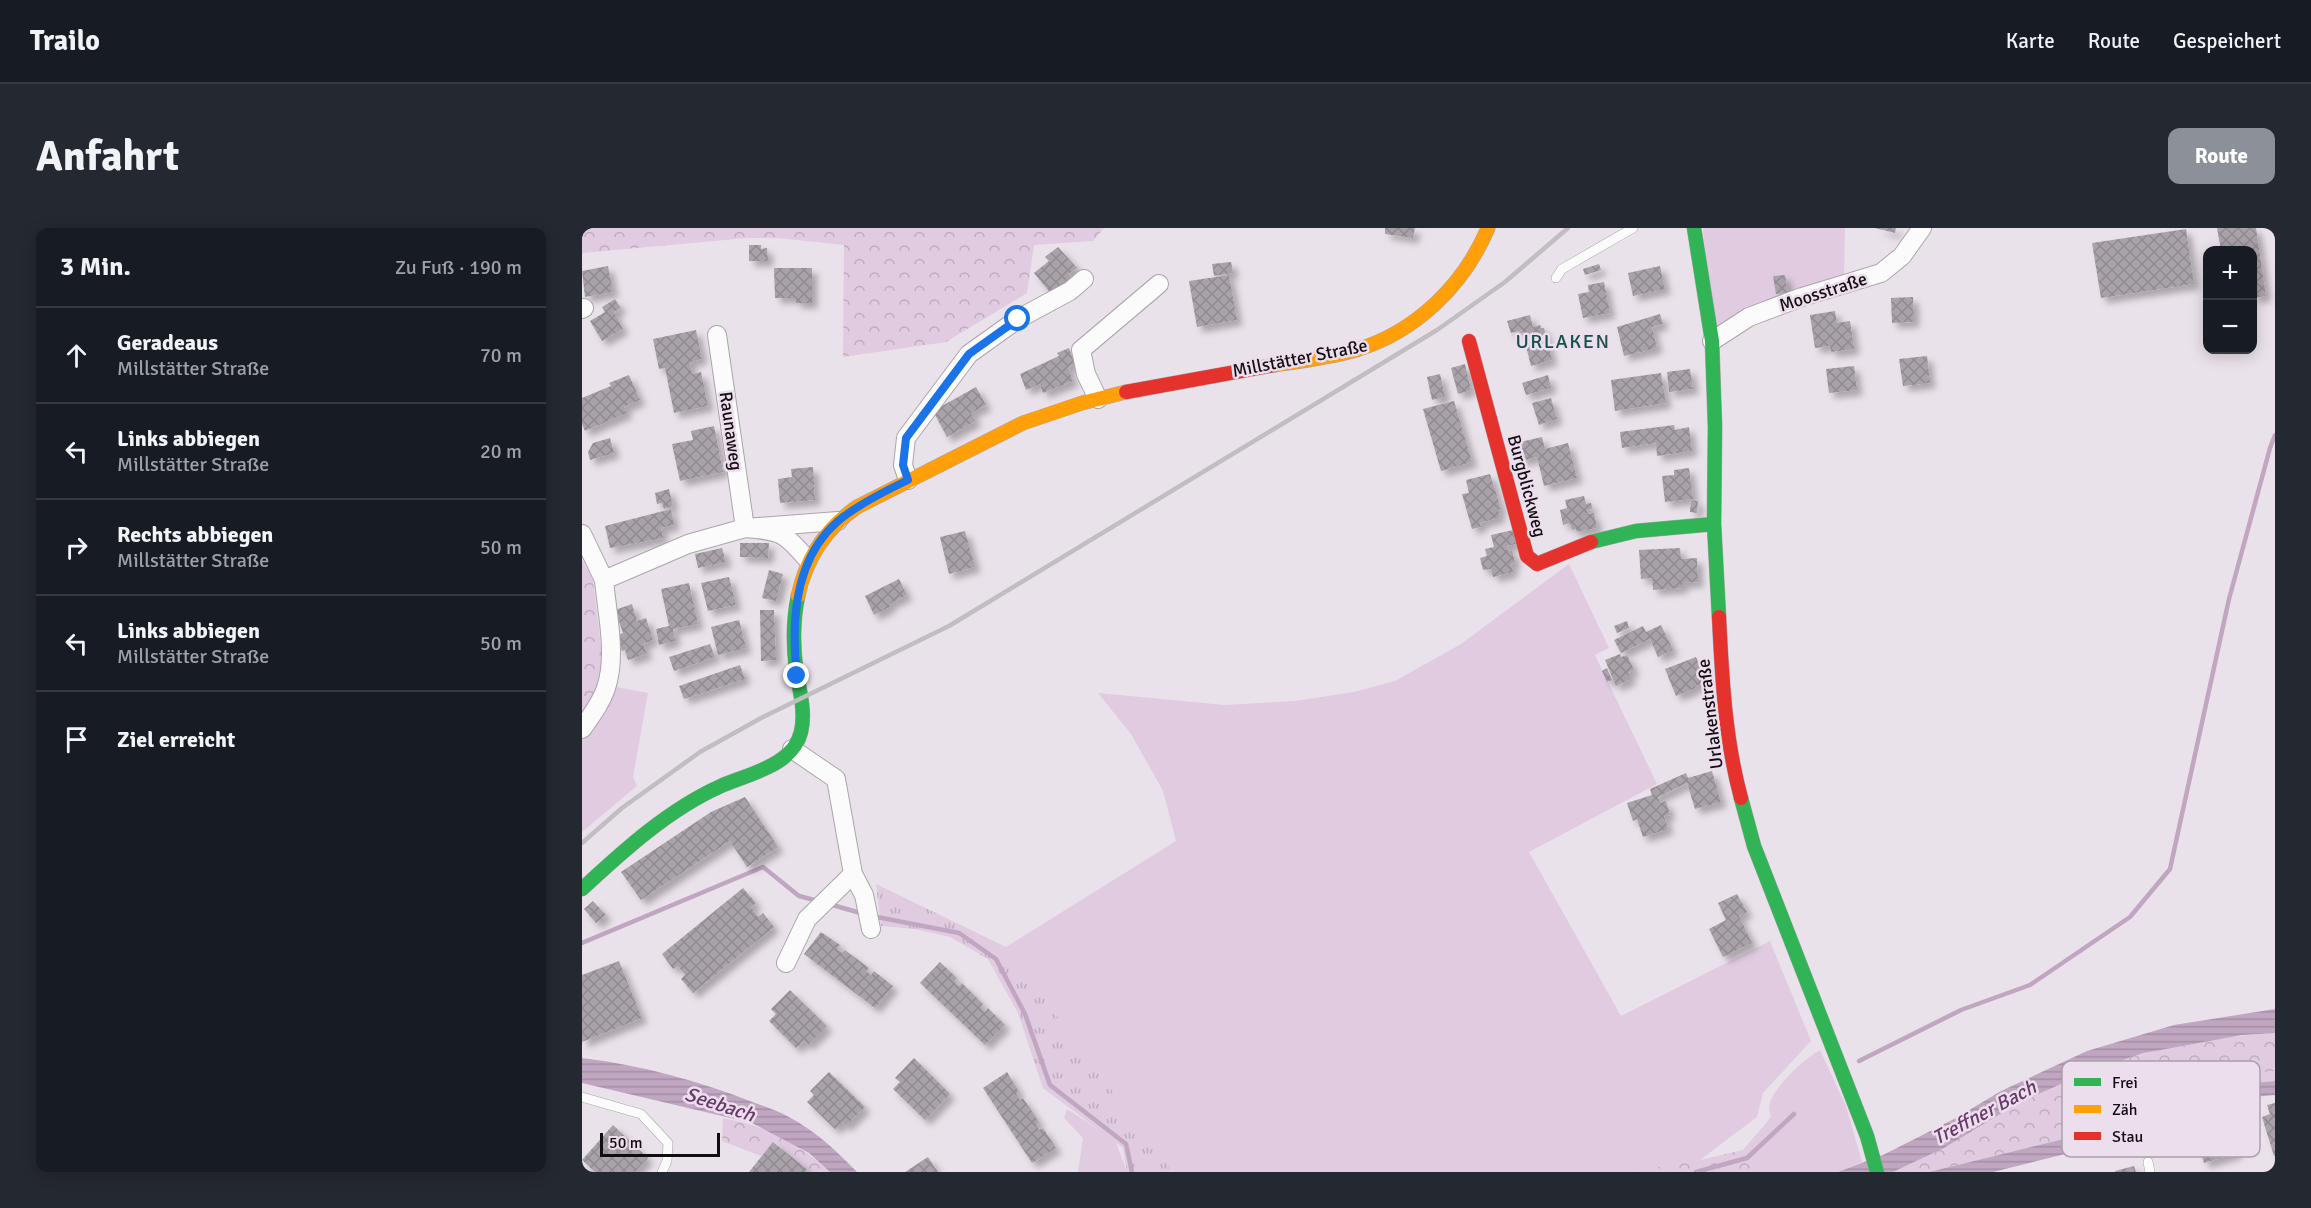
<!DOCTYPE html>
<html lang="de">
<head>
<meta charset="utf-8">
<style>
	body { margin:0; font-family:Signika,sans-serif; background:#242831; color:#f1f3f6 }
	.controls { position:absolute; right:18px; top:18px; display:grid; overflow:hidden; border-radius:12px; box-shadow:0 3px 15px #0003 }
	.controls button { width:54px; height:54px; display:grid; place-items:center; padding:0; border:0; border-bottom:2px solid #363941; background:#171b24; color:#f1f3f6; font:30px sans-serif }
	.scale { position:absolute; left:18px; bottom:15px; width:120px; box-sizing:border-box; padding-left:6px; border:3px solid #120d12; border-top:0; font-size:16px; line-height:21px; white-space:nowrap; color:#120d12; -webkit-text-stroke:4px #eddeed; paint-order:stroke }
	.stop { position:absolute; width:18px; height:18px; margin:-14px; border:4px solid #1a73e8; border-radius:50%; background:#fff }
	.stop.end { background:#1a73e8; border-color:#fff; box-shadow:0 2px 6px #0008 }
	.list { margin:0; padding:0; list-style:none }
	h2 { display:flex; justify-content:space-between; align-items:center; height:78px; margin:0; padding:0 24px; font-size:26px }
	h2 small { font-size:20px; font-weight:400; color:#9ea1a6 }
	.list li { display:grid; grid-template-columns:39px 1fr auto; gap:18px; align-items:center; box-sizing:border-box; height:96px; padding:0 24px; border-top:2px solid #363941 }
	.list b { display:block; font-size:22px; white-space:nowrap }
	.list p { margin:0; font-size:20px; white-space:nowrap; color:#9ea1a6 }
	.list em { font-size:20px; font-style:normal; color:#9ea1a6 }
	.icon { flex:none; width:33px; height:33px; fill:none; stroke:currentColor; stroke-width:2; stroke-linecap:round; stroke-linejoin:round }
	.map { position:relative; flex:none; width:1693px; height:944px; overflow:hidden; border-radius:12px }
	header { display:flex; align-items:center; gap:36px; box-sizing:border-box; height:84px; padding:0 30px; background:#171b24; border-bottom:2px solid #363941 }
	header strong { font-size:28px }
	nav { display:flex; gap:33px; margin-inline-start:auto; font-size:21px }
	.intro { display:flex; align-items:center; justify-content:space-between; box-sizing:border-box; height:144px; padding:0 36px }
	h1 { margin:0; font-size:42px }
	.button { padding:15px 27px; border-radius:12px; background:#8c9099; color:#fff; font-size:21px; font-weight:700 }
	main { display:flex; gap:36px; padding:0 36px }
	aside { flex:1; background:#171b24; border-radius:12px; box-shadow:0 3px 15px #0003 }
	.map>svg:first-child { display:block }
	.green { fill:#e0cbe0 }
	.forest { fill:url(#forest-crowns) }
	.park { fill:url(#park-tufts) }
	.water { fill:url(#water-rules) }
	.lines { fill:none; stroke-linecap:round; stroke-linejoin:round }
	.stream { stroke:#c0a6c1; stroke-width:4.5 }
	.building { fill:url(#building-cross-hatch); filter:url(#shadow) }
	.lane-casing { stroke:#aba5ab; stroke-width:10 }
	.street-casing { stroke:#aba5ab; stroke-width:20 }
	.fast-casing { stroke:#aba5ab; stroke-width:15 }
	.slow-casing { stroke:#aba5ab; stroke-width:15 }
	.jam-casing { stroke:#aba5ab; stroke-width:15 }
	.lane { stroke:#fcfbfc; stroke-width:9 }
	.street { stroke:#fcfbfc; stroke-width:18 }
	.fast { stroke:#30b455; stroke-width:14 }
	.slow { stroke:#ff9f0a; stroke-width:14 }
	.jam { stroke:#e5322d; stroke-width:14 }
	.rail { stroke:#c0bec0; stroke-width:4.5 }
	.route { stroke:#1a73e8; stroke-width:8 }
	.labels { text-anchor:middle; stroke-width:5; stroke-linejoin:round; paint-order:stroke }
	.street-label { font-size:18px; fill:#120d12; stroke:#eddeed }
	.neighbourhood-label { font-size:20px; letter-spacing:1.5px; fill:#16504a; stroke:#eddeed }
	.water-label { font-size:20px; font-style:italic; fill:#673a69; stroke:#eddeed }
	.key { fill:#eddeed; stroke:#ab9fab; stroke-width:1.5 }
	.key-label { font-size:16px; fill:#120d12 }
</style>
</head>
<body>
<header>
<strong>Trailo</strong>
<nav><a>Karte</a><a>Route</a><a>Gespeichert</a></nav>
</header>
<div class="intro"><h1>Anfahrt</h1><a class="button">Route</a></div>
<main>
<aside>
<h2>3 Min.<small>Zu Fuß · 190 m</small></h2>
<ul class="list">
<li><svg class="icon" aria-label="ahead" viewBox="0 0 24 24"><path d="M12 20V5M6 11l6-6 6 6"/></svg><div><b>Geradeaus</b><p>Millstätter Straße</p></div><em>70 m</em></li>
<li><svg class="icon" aria-label="left" viewBox="0 0 24 24"><path d="M17 20v-9H6M10 6l-5 5 5 5"/></svg><div><b>Links abbiegen</b><p>Millstätter Straße</p></div><em>20 m</em></li>
<li><svg class="icon" aria-label="right" viewBox="0 0 24 24"><path d="M7 20v-9h11M14 6l5 5-5 5"/></svg><div><b>Rechts abbiegen</b><p>Millstätter Straße</p></div><em>50 m</em></li>
<li><svg class="icon" aria-label="left" viewBox="0 0 24 24"><path d="M17 20v-9H6M10 6l-5 5 5 5"/></svg><div><b>Links abbiegen</b><p>Millstätter Straße</p></div><em>50 m</em></li>
<li><svg class="icon" aria-label="arrive" viewBox="0 0 24 24"><path d="M6 21V4h12l-3 4 3 4H6"/></svg><div><b>Ziel erreicht</b></div></li>
</ul>
</aside>
<div class="map">
<svg width="1693" height="944" viewBox="0 0 1693 944">
	<defs>
		<pattern id="forest-crowns" width="20" height="18" patternUnits="userSpaceOnUse" patternTransform="scale(1.5)"><rect width="20" height="18" fill="#e0cbe0"/><path d="M2 6a3 3 0 1 1 6 0M12 15a3 3 0 1 1 6 0" fill="none" stroke="#bfadbf"/></pattern>
		<pattern id="park-tufts" width="24" height="20" patternUnits="userSpaceOnUse" patternTransform="scale(1.5)"><rect width="24" height="20" fill="#e0cbe0"/><path d="M3 7l-1-3M5 7V3M7 7l1-3M15 17l-1-3M17 17v-4M19 17l1-3" fill="none" stroke="#bfadbf"/></pattern>
		<pattern id="water-rules" width="6" height="5" patternUnits="userSpaceOnUse" patternTransform="scale(1.5)"><rect width="6" height="5" fill="#c0a6c1"/><path d="M0 2.5h6" fill="none" stroke="#a48ea5"/></pattern>
		<pattern id="building-cross-hatch" width="8" height="8" patternUnits="userSpaceOnUse" patternTransform="scale(1.5)"><rect width="8" height="8" fill="#a9a3a9"/><path d="M0 0l8 8M0 8l8-8" fill="none" stroke="#908b90"/></pattern>
		<filter id="shadow"><feDropShadow dx="5.5" dy="5.5" stdDeviation="3" flood-color="#0004"/></filter>
	</defs>
	<rect width="100%" height="100%" fill="#eae2ea"/>
	<!-- green -->
	<path class="green" d="M1121 0H1263L1262 50 1129 108Z
		M987 336 1027 420 1013 427 1075 556 947 624 1039 788 1188 713 1229 813 1181 865 1175 889 1118 932 1046 944H590L424 719 594 613 581 563 549 506 516 465 643 477 713 473 772 464 813 453 879 416Z
		M29 458 66 465 51 549 55 558 0 604V507Z
		M1238 822 1264 878 1280 934 1256 944H1173L1161 922 1189 889C1188 885 1187 882 1187 879 1189 861 1223 830 1238 822Z
		M1693 843V853L1617 860 1581 882 1557 891 1602 857Z
		M485 881 533 912 545 944H496L501 910 482 890Z"/>
	<!-- forest -->
	<path class="forest" d="M0 0H522L511 13 452 17 445 65 364 114 261 129 262 17 195 10H165L0 25Z
		M0 332 11 352 21 435 16 456 0 486Z
		M1693 805V843L1602 857 1557 891 1538 897 1347 944H1311C1355 926 1394 899 1435 876 1513 833 1604 810 1693 805Z
		M141 890C185 898 215 914 248 944H223L225 941 192 914 179 928 140 913Z
		M1161 922 1173 944H1046L1118 932Z"/>
	<!-- park -->
	<path class="park" d="M294 656 424 719 590 944H545L541 920 461 860 436 785 406 731 368 709 333 701 299 698Z"/>
	<!-- water -->
	<path class="water" d="M1693 781V805L1660 807 1562 825 1513 841 1436 875 1362 920 1311 944H1256L1303 926 1374 890 1419 863 1505 823 1592 797Z
		M0 830C59 837 118 853 173 875 184 879 197 883 207 889 232 902 255 923 275 944H248L227 925 170 895 0 855Z
		M1693 853V867L1626 873 1613 877 1587 893 1531 914 1411 944H1347L1539 897 1581 882 1617 860Z"/>
	<g class="lines">
		<!-- stream -->
		<path class="stream" d="M247 676 282 686
			M290 688 377 705 414 731 443 786 468 857 544 916 550 944
			M0 715 181 639 217 668 236 673
			M1277 833 1379 782 1448 757 1548 689 1588 641 1647 371 1688 220 1693 207
			M1114 944 1165 930 1212 886"/>
	</g>
	<!-- building -->
	<path class="building" d="M803 0H833L831 10 803 6Z
		M1293 0H1314L1313 5Z
		M1635 0H1674L1684 68 1671 70V22H1639Z
		M1604 1 1612 56 1519 70 1510 15Z
		M167 17H179V21L185 20 186 33H167Z
		M476 19 495 40 487 46 491 52 471 68 452 45 467 33 463 29Z
		M649 34 651 45 632 48 630 36Z
		M1017 36 1019 42 1003 47 1001 41Z
		M26 38 31 64 3 69 0 43Z
		M1078 38 1083 61 1051 68 1046 45Z
		M192 40H230V75H214V70H193Z
		M647 47 655 92 615 99 607 53Z
		M1203 47 1206 65 1194 66 1191 48Z
		M1022 54 1028 85 1001 90 996 66 1007 64 1006 57Z
		M1331 69 1332 94 1310 95 1309 70Z
		M33 71 39 80 32 84 41 101 20 113 8 93 23 84 20 79Z
		M1253 83 1255 95 1268 93 1272 121 1249 124 1248 118 1233 120 1228 87Z
		M1078 86 1081 96 1070 99 1075 120 1042 128 1035 99Z
		M948 87 951 99 958 97 959 100H962L970 132 949 138 940 102 929 105 925 93Z
		M114 102 120 131 108 134 110 146 119 144 126 178 92 185 83 140 77 141 71 111Z
		M487 120 493 136 486 139 491 153 461 165 458 156 444 162 438 146 477 128 475 125Z
		M1345 128 1348 155 1321 158 1317 131Z
		M883 136 889 162 876 166 869 140Z
		M1272 138 1275 162 1247 165 1244 141Z
		M1108 141 1111 161 1087 164 1085 144Z
		M1079 145 1084 175 1033 183 1029 152Z
		M858 146 863 169 850 172 845 149Z
		M47 147 58 172 42 179 45 185 3 203 0 196V170L29 158 27 155Z
		M966 147 969 160 944 167 940 155Z
		M394 159 404 177 389 185 394 193 365 209 351 183Z
		M969 170 975 191 957 197 950 175Z
		M872 173 890 234 859 243 841 181Z
		M1092 197 1093 202 1107 199 1110 223 1075 228 1074 215 1040 220 1038 204Z
		M132 198 141 244 98 253 90 216 111 212 109 203Z
		M960 209 963 221 986 215 995 250 962 258 955 229 939 233 934 215Z
		M28 210 32 225 8 232 6 224 11 215Z
		M231 239 233 272 198 275 196 251 210 249 209 241Z
		M1107 240 1111 271 1083 274 1080 248 1092 247V242Z
		M908 246 919 281 916 282 918 289 898 295 899 299 890 301 880 266 887 265 884 252Z
		M87 261 91 278 82 281 80 275 75 276 73 265Z
		M1002 268 1004 276 1009 275 1010 281 1005 282 1006 286 1012 285 1015 300 995 304 994 301 990 302 988 295 981 297 978 282 985 280 983 272Z
		M1109 272 1116 273 1115 285 1108 284Z
		M89 281 92 297 79 300 81 310 28 320 23 298Z
		M931 302 934 316 925 318 926 323 930 322 933 335 929 336 931 344 911 349 909 341 901 342 898 330 905 328 903 321 912 319 909 307Z
		M383 303 393 339 367 346 358 309Z
		M158 315H187L186 330 158 329Z
		M140 320 144 334 116 340 113 326Z
		M1098 320 1099 331 1115 330 1116 354 1100 355V360L1071 362 1070 350 1059 351 1057 322Z
		M187 342 201 346 194 373 180 370Z
		M147 349 154 377 126 383 119 355Z
		M317 351 325 367 307 376 308 379 292 387 283 368Z
		M107 355 116 396 91 401 93 413 77 417 74 401 87 398 79 361Z
		M50 376 55 393 64 390 71 412 61 416 65 426 46 432 43 422 40 423 34 408 41 405 33 382Z
		M178 382H192L194 432 179 433Z
		M157 392 164 420 136 427 129 399Z
		M1045 393 1047 400 1035 405 1032 398Z
		M1079 397 1091 422 1076 429 1068 411 1039 425 1032 412 1061 398 1064 404Z
		M128 416 133 429 92 443 87 429Z
		M1038 426 1039 429 1045 427 1052 442 1046 445 1049 451 1034 458 1023 432Z
		M1114 429 1124 454 1113 458 1114 460 1094 468 1083 441Z
		M158 437 163 451 102 471 97 458Z
		M1025 440 1030 452 1025 454 1020 443Z
		M1130 543 1139 574 1113 581 1105 555 1076 569 1078 575 1084 573 1088 587 1082 588 1086 601 1061 609 1055 591 1051 593 1045 575 1070 567 1068 561 1104 545 1106 550Z
		M163 569 196 619 165 639 148 613 59 672 39 644 129 584Z
		M161 660 174 675 169 679 176 689 181 685 192 699 111 765 99 751 103 747 96 738 91 741 80 726Z
		M1155 666 1165 684 1157 688 1170 715 1141 729 1127 701 1144 692 1136 675Z
		M11 673 24 687 14 695 2 681Z
		M239 704 258 717 255 721 260 725 263 722 287 740 284 743 289 747 292 743 311 758 293 780 222 726Z
		M37 733 60 790 0 814V747Z
		M358 734 375 750 372 754 377 758 380 755 401 776 398 779 403 784 406 780 423 797 403 817 338 755Z
		M208 762 245 798 226 817 222 813 214 820 187 793 194 786 189 781Z
		M332 830 368 866 343 892 311 861 318 854 313 850Z
		M247 844 283 879 264 898 260 894 253 901 225 874 232 867 228 863Z
		M425 844 437 864 434 866 438 872 441 870 457 894 454 897 457 902 461 900 474 920 450 935 401 860Z
		M1638 874 1655 925 1622 935 1612 903 1604 906 1598 888 1607 885 1606 883Z
		M1693 875V928H1692L1680 889 1688 886 1685 877Z
		M31 897 66 930 53 944H13L0 932Z
		M191 914 225 941 223 944H167Z
		M346 929 356 944H323Z
		M1552 938 1554 944H1533V943Z"/>
	<g class="lines">
		<!-- lane casing -->
		<g class="lane-casing">
			<path id="lane" d="M974 50 980 41 1051 0
				M0 869 59 886 86 915 85 933 80 944
				M1566 934 1568 944"/>
		</g>
		<!-- street casing -->
		<g class="street-casing">
			<path id="street" d="M0 81 2 80
				M135 107 163 300C200 303 201 304 226 332
				M1130 113 1167 89 1220 69 1299 45 1320 28 1340 0
				M516 171 504 146 499 122 577 56
				M326 252 321 237 324 210 387 126 436 91 488 63 502 51
				M0 306 22 352
				M0 501C9 488 19 475 24 460 35 427 25 386 22 352L106 316 163 300 256 293
				M210 521 254 551 271 646 282 667 289 701
				M204 735 225 691 271 646"/>
		</g>
		<!-- fast casing -->
		<g class="fast-casing">
			<path id="fast" d="M1112 0 1130 113 1133 199 1132 296 1137 389
				M1009 314 1054 303 1132 296
				M1159 570 1172 618 1285 908 1295 944
				M0 661C41 623 87 581 139 558 166 546 211 538 219 504 224 483 217 461 214 441 211 417 211 392 216 368"/>
		</g>
		<!-- slow casing -->
		<g class="slow-casing">
			<path id="slow" d="M692 137C720 133 747 130 774 122 834 104 882 57 906 0
				M216 368C224 330 243 301 275 279L441 195 500 175 544 164"/>
		</g>
		<!-- jam casing -->
		<g class="jam-casing">
			<path id="jam" d="M887 113 945 328 955 336 1009 314
				M544 164 692 137
				M1137 389C1140 450 1143 511 1159 570"/>
		</g>
		<!-- lane -->
		<use href="#lane" class="lane"/>
		<!-- street -->
		<use href="#street" class="street"/>
		<!-- fast -->
		<use href="#fast" class="fast"/>
		<!-- slow -->
		<use href="#slow" class="slow"/>
		<!-- jam -->
		<use href="#jam" class="jam"/>
		<!-- rail -->
		<path class="rail" d="M0 615 40 580 118 524 181 489 367 398 855 102 923 54 986 0"/>
	</g>
	<g class="lines">
		<!-- route -->
		<path class="route" d="M215 448C209 396 212 332 255 294 272 279 305 262 326 252L321 237 324 210 387 126 436 91"/>
	</g>
	<g class="labels">
		<!-- street labels -->
		<g class="street-label">
			<text transform="translate(1241 64) rotate(-18)" y="6">Moosstraße</text>
			<text transform="translate(718 130) rotate(-11)" y="6">Millstätter Straße</text>
			<text transform="translate(149 203) rotate(82)" y="6">Raunaweg</text>
			<text transform="translate(945 258) rotate(75)" y="6">Burgblickweg</text>
			<text transform="translate(1128 486) rotate(-97)" y="6">Urlakenstraße</text>
		</g>
		<!-- neighbourhood labels -->
		<g class="neighbourhood-label">
			<text x="981" y="120">URLAKEN</text>
		</g>
		<!-- water labels -->
		<g class="water-label">
			<text transform="translate(138 876) rotate(18)" y="7">Seebach</text>
			<text transform="translate(1402 884) rotate(-28)" y="7">Treffner Bach</text>
		</g>
	</g>
	<!-- legend -->
	<rect x="1480" y="833" width="198" height="96" rx="9" class="key"/>
	<rect x="1492" y="850" width="27" height="8" fill="#30b455"/>
	<rect x="1492" y="877" width="27" height="8" fill="#ff9f0a"/>
	<rect x="1492" y="904" width="27" height="8" fill="#e5322d"/>
	<g class="key-label">
		<text x="1530" y="860">Frei</text>
		<text x="1530" y="887">Zäh</text>
		<text x="1530" y="914">Stau</text>
	</g>
</svg>
<div class="controls">
<button>+</button>
<button>−</button>
</div>
<div class="scale">50 m</div>
<div class="stop" style="left:436px;top:91px"></div>
<div class="stop end" style="left:215px;top:448px"></div>
</div>
</main>
</body>
</html>
